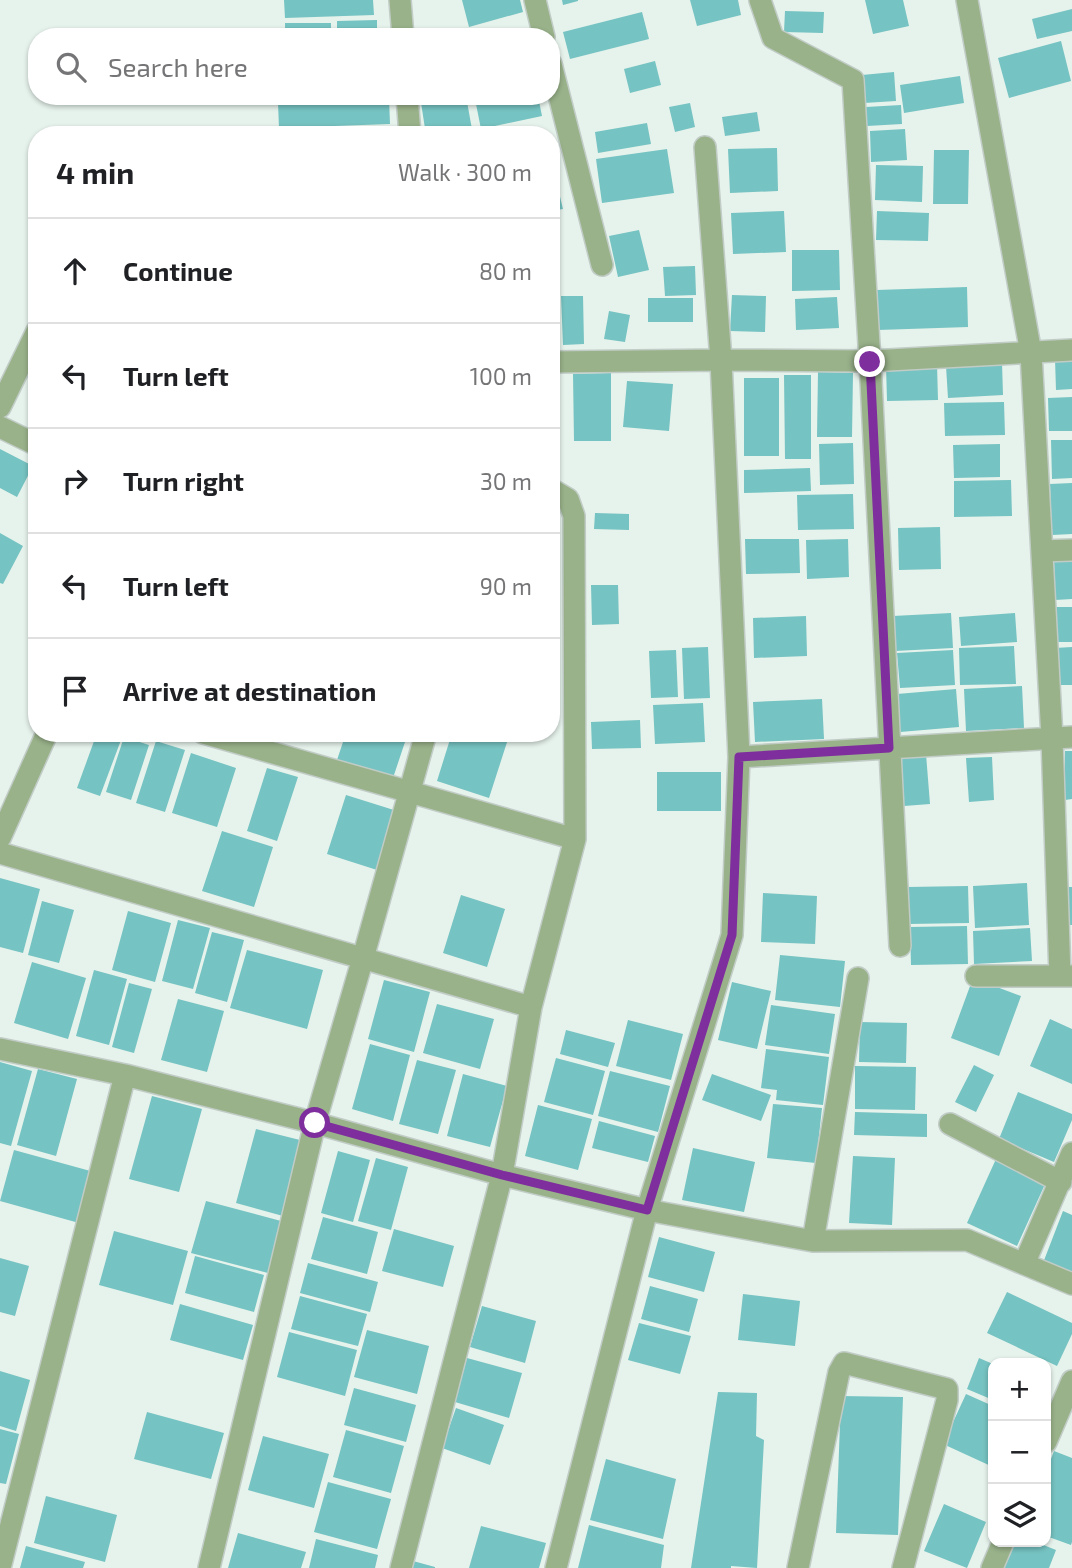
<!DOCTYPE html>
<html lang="en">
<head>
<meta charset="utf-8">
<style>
	body { margin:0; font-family:"Exo 2",sans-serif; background:#f6f6f6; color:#202124 }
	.controls { position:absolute; right:21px; bottom:21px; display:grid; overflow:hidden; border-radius:14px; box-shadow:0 2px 5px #0004 }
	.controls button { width:63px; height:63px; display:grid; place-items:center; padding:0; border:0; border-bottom:2px solid #e0e0e0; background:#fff; color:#202124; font:35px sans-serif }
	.stop { position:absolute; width:21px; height:21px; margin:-16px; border:5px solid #7f2e9d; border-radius:50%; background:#fff }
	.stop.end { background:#7f2e9d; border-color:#fff; box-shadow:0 2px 7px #0008 }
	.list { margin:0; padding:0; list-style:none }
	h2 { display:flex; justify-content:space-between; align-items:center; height:91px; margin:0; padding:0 28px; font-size:30px }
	h2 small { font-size:23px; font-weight:400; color:#757577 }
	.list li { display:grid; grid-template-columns:46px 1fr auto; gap:21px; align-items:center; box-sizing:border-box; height:105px; padding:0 28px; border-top:2px solid #e0e0e0 }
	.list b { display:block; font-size:26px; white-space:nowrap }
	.list em { font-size:23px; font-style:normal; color:#757577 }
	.icon { flex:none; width:38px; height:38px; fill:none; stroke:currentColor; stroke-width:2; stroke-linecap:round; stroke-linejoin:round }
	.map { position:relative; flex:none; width:1072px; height:1568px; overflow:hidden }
	.search { position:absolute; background:#fff; box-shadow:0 2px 5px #0004; left:28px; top:28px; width:532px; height:77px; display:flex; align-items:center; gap:18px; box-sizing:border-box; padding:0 24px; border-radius:28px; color:#757577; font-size:26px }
	.panel { position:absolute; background:#fff; box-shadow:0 2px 5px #0004; left:28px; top:126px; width:532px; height:616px; border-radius:28px }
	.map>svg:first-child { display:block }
	.building { fill:#75c3c2 }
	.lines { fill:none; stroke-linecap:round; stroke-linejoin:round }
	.minor-casing { stroke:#c1ccc6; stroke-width:24 }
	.minor { stroke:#99b28a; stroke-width:21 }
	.route { stroke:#7f2e9d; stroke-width:9 }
</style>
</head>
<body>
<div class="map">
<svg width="1072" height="1568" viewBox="0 0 1072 1568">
	<rect width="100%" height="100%" fill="#e6f2ec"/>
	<!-- building -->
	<path class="building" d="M284 0H373L374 15 285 18Z
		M462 0H520L523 12 469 27Z
		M562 0H578V1L563 5Z
		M690 0H738L741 15 697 26Z
		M865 0H903L909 26 873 34Z
		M1072 9V31L1037 39 1032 19Z
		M785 11 824 12 823 33 784 32Z
		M642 12 649 39 570 59 563 32Z
		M377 20V37H337V21Z
		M285 23H331V37H285Z
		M470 31 471 37H446L445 36Z
		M1061 41 1071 81 1009 98 998 58Z
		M655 61 661 85 630 93 624 69Z
		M894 72 896 101 864 103 862 75Z
		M960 76 964 103 904 113 900 85Z
		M420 96H466L473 135H426Z
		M512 96H538L542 116 481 129 476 104Z
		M389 98 390 124 279 128 278 103Z
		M690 103 695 127 675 132 669 107Z
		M901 105 902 124 867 126 866 107Z
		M757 112 760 131 725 136 722 117Z
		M647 123 651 144 598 153 595 132Z
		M905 129 907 160 871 162 870 131Z
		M777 148 778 191 730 193 728 149Z
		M667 149 674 193 602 203 596 159Z
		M934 150H969L968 204H933Z
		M551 159 563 209 551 211Z
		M876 165 923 166 922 202 875 200Z
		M784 211 786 252 733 254 731 213Z
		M877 211 929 213 928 241 876 240Z
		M639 230 649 270 618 277 609 236Z
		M792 250H839L840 290 792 291Z
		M695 266 696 295 665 296 663 267Z
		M967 287 968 327 878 330 877 290Z
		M732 295 766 296 765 332 730 331Z
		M561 296H583L584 344 563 345Z
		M556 297 557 342H551V298Z
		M837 297 839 328 796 330 795 299Z
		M648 298H693V322H648Z
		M609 311 630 315 625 342 604 339Z
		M1072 358V389L1056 390 1055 359Z
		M1002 363 1003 395 948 398 946 366Z
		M937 364 938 400 887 401 886 365Z
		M818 372 853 373 852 437H817Z
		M611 373V441H574L573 374Z
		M784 375H811V459H785Z
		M744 378H779V456H744Z
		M627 381 673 384 669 431 623 427Z
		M1072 397V431H1049L1048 398Z
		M1004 402 1005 435 945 436 944 403Z
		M1051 440H1072V478L1052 479Z
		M853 443 854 484 820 485 819 444Z
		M1000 444V477L954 478 953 445Z
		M0 449 33 466 17 497 0 488Z
		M810 468 811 491 744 493V470Z
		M1011 480 1012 516 954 517V481Z
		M1072 483V534L1052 535 1050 484Z
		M853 494 854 529 798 530 797 495Z
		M551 511 558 513 552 535H551Z
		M595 513 629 514V530L594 529Z
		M940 527 941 569 899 570 898 528Z
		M0 533 23 546 3 584 0 583Z
		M745 539H799L800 573 746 574Z
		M848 539 849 577 807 579 806 540Z
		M1054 559H1072V599L1055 600Z
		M591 585H618L619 624 592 625Z
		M1052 607H1072V642H1052Z
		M951 613 953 648 895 651 893 616Z
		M1015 613 1017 642 961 646 959 617Z
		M806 616 807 656 754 658 753 618Z
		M1014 646 1016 684 960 685 959 648Z
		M708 647 710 698 684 699 682 648Z
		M1072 647V685H1057L1055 648Z
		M676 650 678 697 651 698 649 651Z
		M953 650 955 685 900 688 897 653Z
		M1022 686 1024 728 966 731 964 689Z
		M956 689 959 727 900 732 897 694Z
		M822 699 824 739 755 742 753 702Z
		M703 703 705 742 655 744 653 705Z
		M640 720 641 748 592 749 591 722Z
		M97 733H105L121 740 100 796 77 788Z
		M346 733H408L393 778 337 760Z
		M452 733H500L509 736 489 798 437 781Z
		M124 737 149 745 131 800 106 792Z
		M156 741 185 750 165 812 136 803Z
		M1065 751H1072V799L1065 800Z
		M191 753 236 768 217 827 172 813Z
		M926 754 930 804 904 806 900 756Z
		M992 757 994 800 969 802 966 758Z
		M267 768 298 777 277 841 247 831Z
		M657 772H721V811H657Z
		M346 795 397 811 377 870 327 854Z
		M222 831 273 847 254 907 202 891Z
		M0 878 40 889 23 953 0 947Z
		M1027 883 1029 925 975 928 973 886Z
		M968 886 969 923 908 924 907 887Z
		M1066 887H1072V925H1069Z
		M763 893 817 896 815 944 761 942Z
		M461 895 505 909 487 967 443 953Z
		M42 901 74 910 59 963 28 955Z
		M128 911 171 923 155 982 112 970Z
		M178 920 210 928 193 989 162 981Z
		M967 926 968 964 911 965 910 927Z
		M1030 928 1032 961 974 964 973 931Z
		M212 932 244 940 227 1002 195 993Z
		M247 950 323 970 307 1029 230 1008Z
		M780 955 845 961 840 1007 775 1000Z
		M32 962 86 978 68 1039 14 1023Z
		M94 970 127 979 109 1045 76 1036Z
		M973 978 1021 996 999 1056 951 1038Z
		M384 980 430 992 414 1052 368 1039Z
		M732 982 771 991 757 1049 718 1040Z
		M129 983 152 989 134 1053 112 1047Z
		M178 999 224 1011 207 1072 161 1060Z
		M437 1004 494 1019 480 1069 423 1053Z
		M771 1005 835 1014 829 1054 765 1045Z
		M1050 1019 1072 1029V1084L1030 1066Z
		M628 1020 683 1034 671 1080 616 1066Z
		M860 1022 907 1023 906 1063 859 1062Z
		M566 1030 615 1043 608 1067 560 1054Z
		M370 1044 410 1055 393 1121 352 1109Z
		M766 1049 829 1057 823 1105 776 1100 777 1090 761 1088Z
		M556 1058 605 1071 593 1115 544 1102Z
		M417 1060 456 1070 438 1134 399 1124Z
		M0 1062 32 1071 11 1146 0 1143Z
		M974 1065 994 1075 976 1112 955 1102Z
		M855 1066 916 1067 915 1110 855 1109Z
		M38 1069 77 1079 56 1156 17 1145Z
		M610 1071 670 1086 658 1132 598 1116Z
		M463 1074 507 1086 490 1147 447 1136Z
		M712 1074 771 1095 761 1121 702 1100Z
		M1018 1092 1072 1114V1120L1054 1162 999 1139Z
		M152 1096 202 1109 179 1192 129 1179Z
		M773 1104 822 1108 816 1163 767 1158Z
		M538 1105 592 1119 578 1170 525 1156Z
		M855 1112 927 1114V1137L854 1135Z
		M599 1121 655 1136 648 1162 592 1148Z
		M256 1129 304 1141 283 1216 236 1203Z
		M693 1148 755 1162 744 1212 682 1200Z
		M14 1150 94 1172 79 1223 0 1201Z
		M338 1151 370 1160 353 1222 321 1213Z
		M853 1156 895 1158 892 1225 849 1223Z
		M376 1158 408 1167 391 1230 358 1221Z
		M996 1159 1046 1182 1017 1246 967 1223Z
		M206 1201 281 1221 268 1273 191 1253Z
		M1063 1211 1072 1215V1274L1043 1263Z
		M323 1217 378 1232 367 1274 311 1259Z
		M394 1229 454 1246 443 1287 382 1271Z
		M114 1231 188 1251 173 1305 99 1285Z
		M659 1237 715 1252 704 1292 648 1277Z
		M195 1256 264 1275 254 1312 185 1293Z
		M0 1258 29 1266 15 1316 0 1312Z
		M308 1263 378 1282 370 1312 300 1293Z
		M650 1286 698 1299 689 1332 641 1319Z
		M1007 1292 1072 1323V1334L1057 1366 987 1333Z
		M743 1294 800 1301 795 1346 738 1340Z
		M300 1296 367 1314 358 1346 291 1329Z
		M180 1304 253 1325 243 1360 170 1340Z
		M482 1306 536 1321 525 1363 470 1347Z
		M639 1323 691 1336 680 1374 628 1360Z
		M367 1330 429 1346 417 1394 354 1377Z
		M289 1332 357 1350 345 1396 277 1377Z
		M467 1358 522 1373 509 1418 455 1402Z
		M979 1358 993 1364V1400L967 1389Z
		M0 1371 30 1380 16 1431 0 1426Z
		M354 1388 416 1405 406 1442 344 1425Z
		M718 1392 757 1393 756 1436 764 1440 757 1568 731 1566V1568H691Z
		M966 1394 993 1406V1467L943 1444Z
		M841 1396 903 1397 898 1535 836 1533Z
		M456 1408 504 1425 490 1465 442 1448Z
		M147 1412 224 1433 211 1479 134 1459Z
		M0 1429 19 1434 6 1484 0 1483Z
		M346 1430 404 1446 391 1493 333 1477Z
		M263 1436 329 1454 314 1508 248 1490Z
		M1054 1451 1072 1458V1542L1071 1545 1046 1536V1472Z
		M606 1459 676 1479 663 1539 590 1520Z
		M328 1482 391 1499 377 1549 314 1532Z
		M46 1496 117 1515 105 1562 34 1543Z
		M944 1504 986 1522 967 1568 924 1551Z
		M589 1525 664 1545 661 1568H578Z
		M481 1526 546 1543 539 1568H469Z
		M238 1533 306 1552 301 1568H228Z
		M316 1539 378 1555 375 1568H309Z
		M1016 1542H1036L1056 1550 1049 1568H1004Z
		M26 1546 85 1562 83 1568H20Z
		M413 1561 435 1567V1568H411Z"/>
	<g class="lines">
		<!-- minor casing -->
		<g class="minor-casing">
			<path id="minor" d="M400 0 403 37
				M535 0 544 37
				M760 0 773 38 853 80 870 361 900 946
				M967 0 1031 353 1052 738 1060 976
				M551 64 602 265
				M407 96 410 135
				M551 362 721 360 870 361 1072 350
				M0 407 37 331
				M0 427 37 445
				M1042 551 1072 550
				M203 733 575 839
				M739 757 1072 737
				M0 838 47 733
				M0 853 531 1007 575 839 574 516 568 499 551 489
				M976 976H1072
				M0 1049 125 1075 315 1123 502 1175 647 1210 813 1241 967 1240 1072 1284
				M950 1124 1061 1182
				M813 1241 858 978
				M1024 1264 1072 1153
				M1046 1442 1072 1381
				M0 1568 125 1075
				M209 1568 315 1123 363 958 426 733
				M401 1568 502 1175 531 1007
				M556 1568 647 1210 732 935 739 757 721 360 705 147
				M798 1568 839 1372 844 1363 947 1389V1400L903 1568
				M992 1568 1003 1542"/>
		</g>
		<!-- minor -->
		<use href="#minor" class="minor"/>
	</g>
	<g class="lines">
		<!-- route -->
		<path class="route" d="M315 1123 502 1175 647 1210 732 935 739 757 889 748 870 362"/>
	</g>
</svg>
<div class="controls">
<button>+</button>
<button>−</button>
<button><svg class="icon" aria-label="layers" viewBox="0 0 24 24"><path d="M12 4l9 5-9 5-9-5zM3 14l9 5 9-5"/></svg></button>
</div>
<div class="stop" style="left:315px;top:1123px"></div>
<div class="stop end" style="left:870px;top:362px"></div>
<div class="search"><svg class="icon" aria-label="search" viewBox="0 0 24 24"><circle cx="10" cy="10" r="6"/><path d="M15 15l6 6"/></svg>Search here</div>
<section class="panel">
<h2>4 min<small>Walk · 300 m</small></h2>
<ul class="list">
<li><svg class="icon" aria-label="ahead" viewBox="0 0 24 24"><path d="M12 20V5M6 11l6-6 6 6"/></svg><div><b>Continue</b></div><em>80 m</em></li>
<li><svg class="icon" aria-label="left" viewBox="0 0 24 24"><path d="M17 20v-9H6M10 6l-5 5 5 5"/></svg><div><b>Turn left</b></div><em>100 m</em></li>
<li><svg class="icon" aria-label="right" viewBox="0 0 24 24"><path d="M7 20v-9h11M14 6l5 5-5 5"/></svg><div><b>Turn right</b></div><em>30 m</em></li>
<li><svg class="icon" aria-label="left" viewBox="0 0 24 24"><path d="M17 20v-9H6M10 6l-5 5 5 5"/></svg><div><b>Turn left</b></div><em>90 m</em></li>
<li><svg class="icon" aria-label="arrive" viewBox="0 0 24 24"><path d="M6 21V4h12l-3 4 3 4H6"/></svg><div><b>Arrive at destination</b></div></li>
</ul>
</section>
</div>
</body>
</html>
